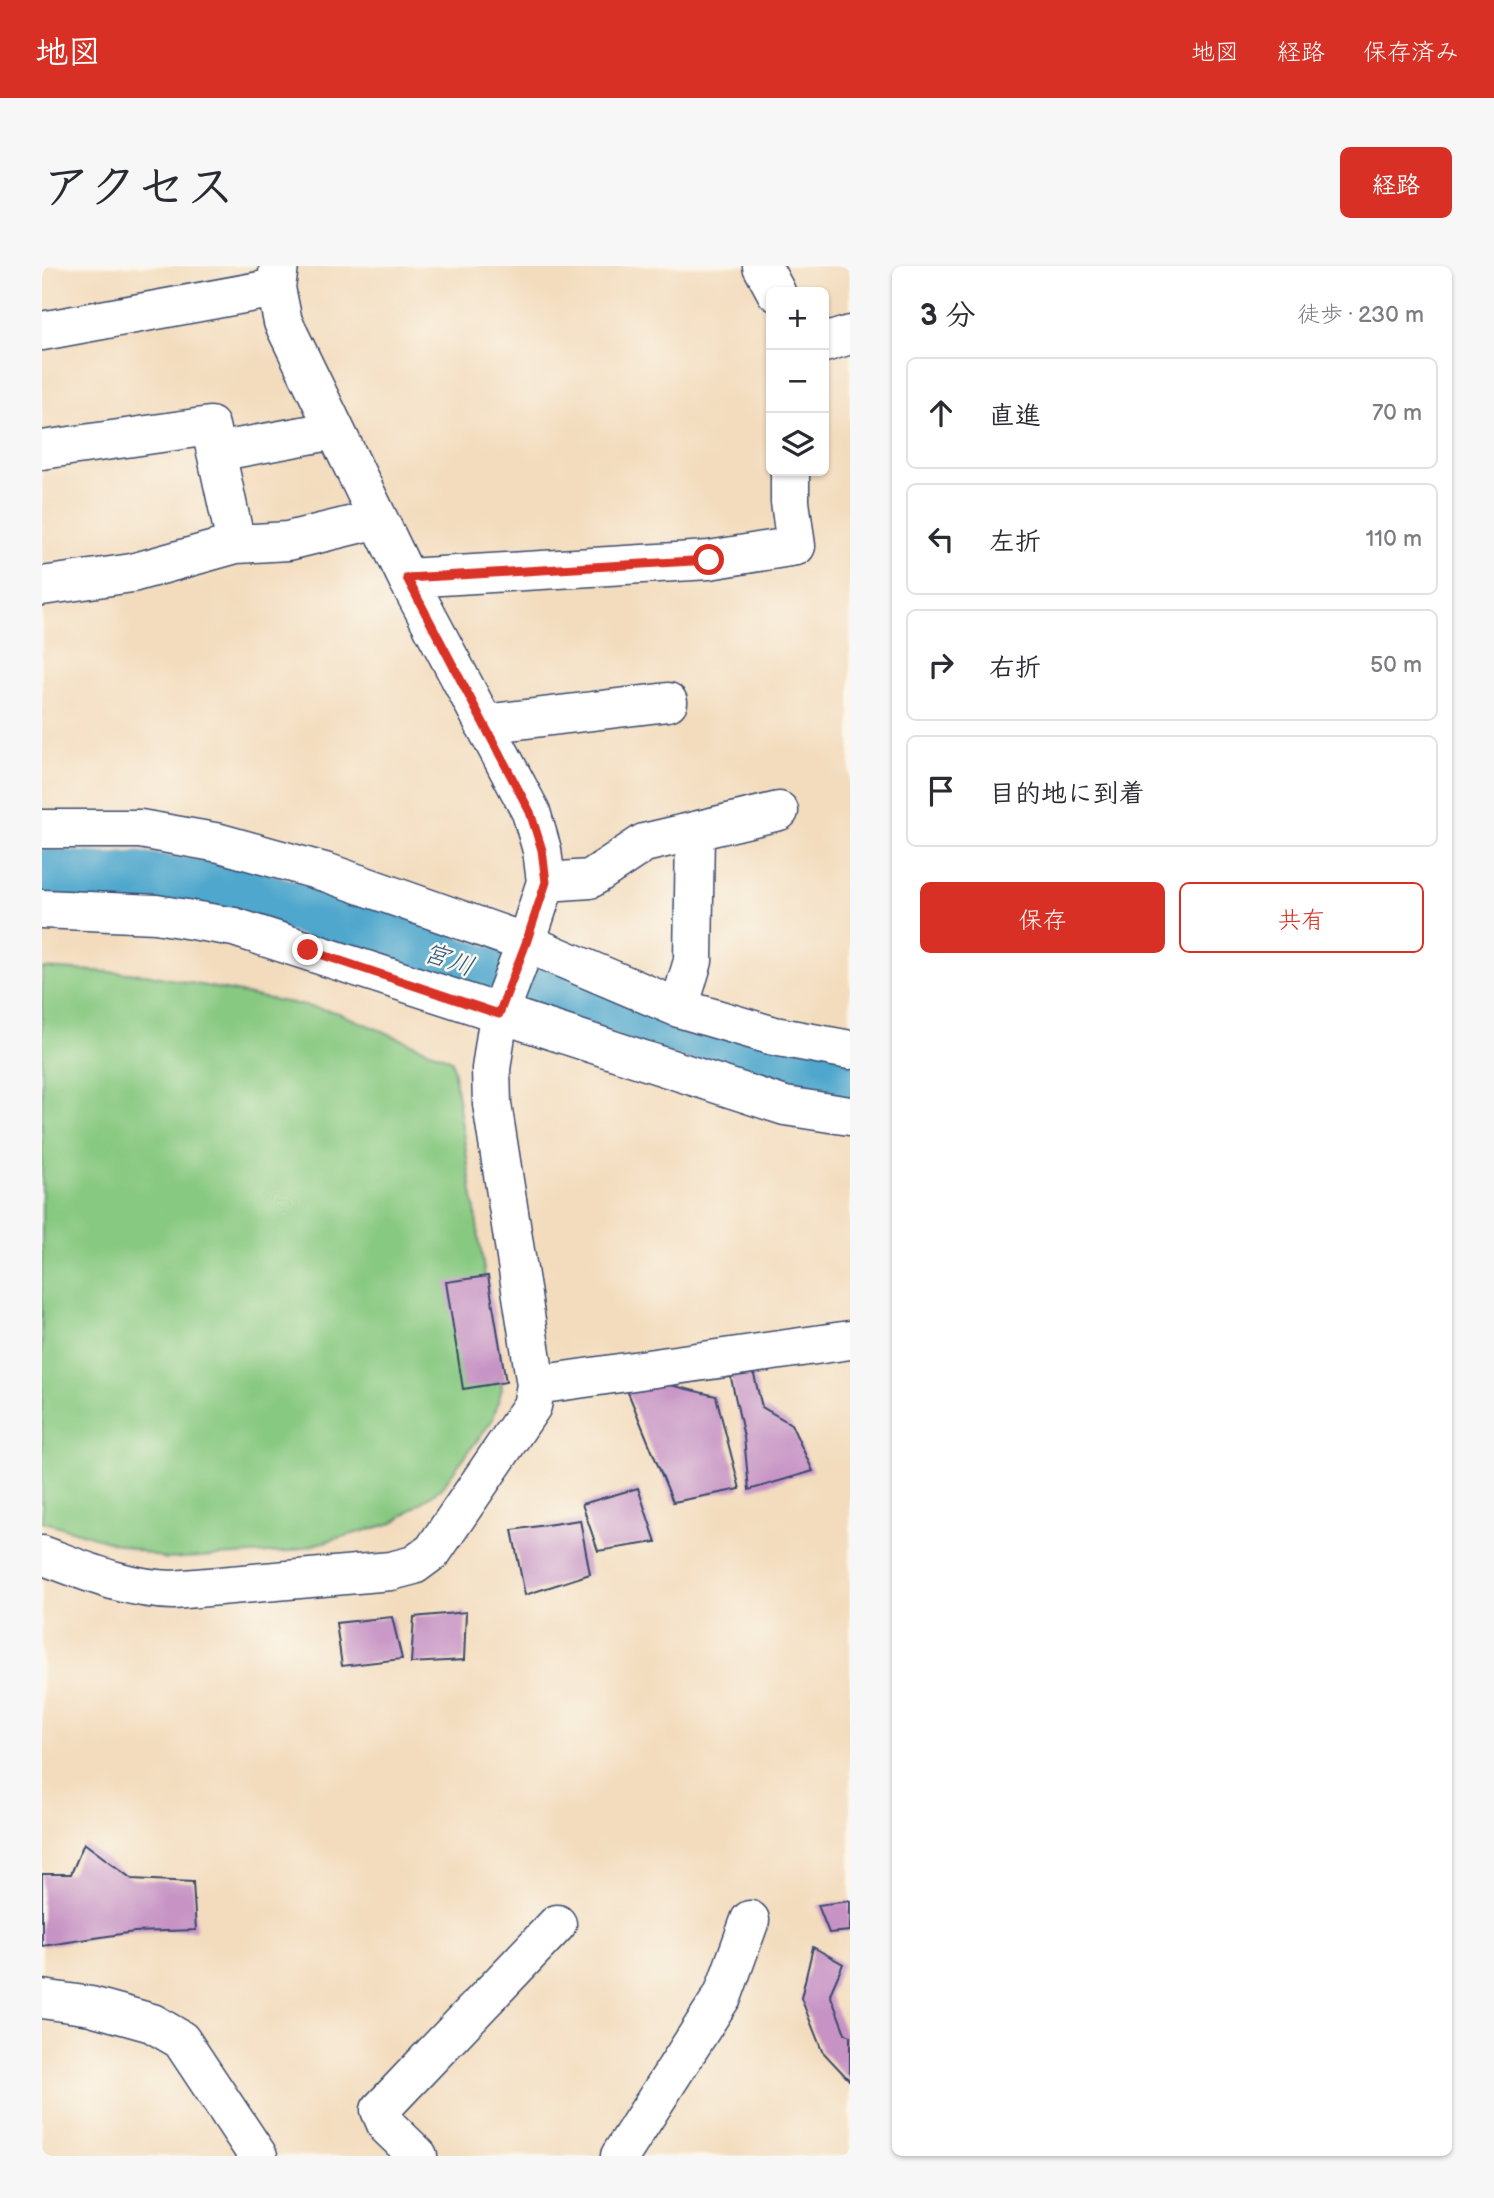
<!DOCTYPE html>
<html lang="ja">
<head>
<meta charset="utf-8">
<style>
	body { margin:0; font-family:"Balsamiq Sans","Klee One",sans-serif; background:#f7f7f7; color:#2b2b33 }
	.controls { position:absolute; right:21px; top:21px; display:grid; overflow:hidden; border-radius:10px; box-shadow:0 2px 5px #0004 }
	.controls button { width:63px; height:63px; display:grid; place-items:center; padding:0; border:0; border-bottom:2px solid #e1e1e2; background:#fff; color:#2b2b33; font:35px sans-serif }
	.stop { position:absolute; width:21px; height:21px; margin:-16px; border:5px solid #d93025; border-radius:50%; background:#fff }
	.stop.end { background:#d93025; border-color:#fff; box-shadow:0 2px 7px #0008 }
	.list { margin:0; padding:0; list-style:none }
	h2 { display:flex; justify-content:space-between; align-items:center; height:91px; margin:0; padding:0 28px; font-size:30px }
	h2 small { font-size:23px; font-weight:400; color:#7c7c81 }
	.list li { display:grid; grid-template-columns:46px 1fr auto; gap:21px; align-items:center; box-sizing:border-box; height:112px; margin:0 14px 14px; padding:0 14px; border:2px solid #e1e1e2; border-radius:10px }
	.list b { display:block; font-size:26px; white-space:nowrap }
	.list em { font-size:23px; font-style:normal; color:#7c7c81 }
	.actions { display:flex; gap:14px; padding:21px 28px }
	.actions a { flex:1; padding:16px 0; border:2px solid #d93025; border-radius:10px; text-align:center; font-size:24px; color:#d93025 }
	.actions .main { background:#d93025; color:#fff }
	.icon { flex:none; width:38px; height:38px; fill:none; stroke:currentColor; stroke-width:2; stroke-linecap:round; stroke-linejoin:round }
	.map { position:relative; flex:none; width:808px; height:1890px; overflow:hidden; border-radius:10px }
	header { display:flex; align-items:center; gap:42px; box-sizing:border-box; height:98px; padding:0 35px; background:#d93025; color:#fff }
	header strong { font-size:33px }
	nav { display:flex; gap:38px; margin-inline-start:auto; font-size:24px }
	.intro { display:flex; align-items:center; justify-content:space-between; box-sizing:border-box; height:168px; padding:0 42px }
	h1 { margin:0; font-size:49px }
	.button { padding:18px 32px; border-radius:10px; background:#d93025; color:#fff; font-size:24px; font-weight:700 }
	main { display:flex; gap:42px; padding:0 42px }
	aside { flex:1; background:#fff; border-radius:10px; box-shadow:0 2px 5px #0004 }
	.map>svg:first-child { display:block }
	.green { fill:#88c981; stroke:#527c70; stroke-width:2 }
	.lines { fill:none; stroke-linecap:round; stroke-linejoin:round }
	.river { stroke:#50a7cd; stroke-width:51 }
	.building { fill:#c693c4 }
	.minor-casing { stroke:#3b496c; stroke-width:41 }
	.minor { stroke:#fff; stroke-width:38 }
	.route { stroke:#d93025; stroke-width:9 }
	.labels { text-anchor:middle; stroke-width:5; stroke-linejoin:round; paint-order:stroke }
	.water-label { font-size:26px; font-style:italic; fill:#2e5985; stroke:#fbf7ec }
</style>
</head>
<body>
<header>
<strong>地図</strong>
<nav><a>地図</a><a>経路</a><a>保存済み</a></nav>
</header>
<div class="intro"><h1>アクセス</h1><a class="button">経路</a></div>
<main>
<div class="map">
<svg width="808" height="1890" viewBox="0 0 808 1890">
	<rect width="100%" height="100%" fill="#fbf7ec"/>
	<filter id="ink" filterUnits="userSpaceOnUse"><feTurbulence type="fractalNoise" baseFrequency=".0143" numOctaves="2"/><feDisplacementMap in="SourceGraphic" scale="14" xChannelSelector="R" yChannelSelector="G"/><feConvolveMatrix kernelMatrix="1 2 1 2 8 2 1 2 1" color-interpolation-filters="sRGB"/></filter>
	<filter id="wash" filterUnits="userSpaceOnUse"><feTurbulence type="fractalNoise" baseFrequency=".00686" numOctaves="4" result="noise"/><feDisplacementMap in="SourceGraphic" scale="28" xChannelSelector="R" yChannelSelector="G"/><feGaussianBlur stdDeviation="1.57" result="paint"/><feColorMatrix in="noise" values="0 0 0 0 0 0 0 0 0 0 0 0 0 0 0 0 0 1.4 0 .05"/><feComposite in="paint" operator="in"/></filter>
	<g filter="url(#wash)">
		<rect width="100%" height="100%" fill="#f3dcbd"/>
		<!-- green -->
		<path class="green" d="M0 702 103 708 294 746 410 794 460 1122 451 1153 399 1222 351 1257 245 1286 124 1293 0 1255Z"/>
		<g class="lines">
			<!-- river -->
			<path class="river" d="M0 608 67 613 96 611 193 623 315 660 414 697 565 739 618 760 808 810"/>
		</g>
		<g id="blocks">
			<!-- building -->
			<path class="building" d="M446 1010 464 1116 421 1123 404 1016Z
				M709 1097 720 1141 749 1158 771 1205 707 1224 702 1171 687 1103Z
				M578 1107 674 1130 698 1223 631 1236Z
				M596 1222 614 1276 556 1285 540 1238Z
				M538 1254 548 1308 483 1329 470 1264Z
				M424 1346 422 1394 369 1397 372 1351Z
				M350 1351 360 1393 300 1400 294 1357Z
				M42 1577 90 1613 151 1616 154 1664 92 1666 0 1680V1608H29Z
				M808 1635V1665L787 1667 776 1639Z
				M771 1681 801 1698 788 1728 803 1767 808 1770V1815L780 1785 759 1732Z"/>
		</g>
	</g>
	<g filter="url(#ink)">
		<use href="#blocks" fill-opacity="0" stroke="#3b496c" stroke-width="2"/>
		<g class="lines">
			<!-- minor casing -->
			<g class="minor-casing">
				<path id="minor" d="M720 0 734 26
					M0 65 234 22
					M782 77 808 69
					M173 181 194 278
					M0 184 168 160 174 186 293 164
					M365 312 667 294 754 280 748 236V205
					M0 320 90 307 194 278 246 275 336 253
					M442 458 626 436
					M0 563H98L178 577 286 607 484 677 637 742 732 770 808 784
					M504 616 548 613 602 577 737 545
					M0 643 114 648 192 661 743 840 808 850
					M637 742 651 695 653 565
					M494 1119 808 1074
					M0 1289C43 1305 84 1323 131 1324L349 1305 372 1299 391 1285 490 1140 494 1119 450 838 449 803 457 748 484 677 504 616 500 584 489 546 365 312 241 56 234 22 237 0
					M0 1733 49 1740 110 1757 139 1774 216 1890
					M376 1890 345 1860 338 1844 515 1658
					M578 1890 681 1729 708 1654"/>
			</g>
			<!-- minor -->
			<use href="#minor" class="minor"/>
		</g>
	</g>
	<g class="lines" filter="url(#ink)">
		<!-- route -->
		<path class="route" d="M266 684 457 748 484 677 504 616 500 584 488 546 365 312 667 294"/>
	</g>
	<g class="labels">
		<!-- water labels -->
		<g class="water-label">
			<text transform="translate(407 693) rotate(19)" y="9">宮川</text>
		</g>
	</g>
</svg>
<div class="controls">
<button>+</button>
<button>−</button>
<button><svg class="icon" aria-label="layers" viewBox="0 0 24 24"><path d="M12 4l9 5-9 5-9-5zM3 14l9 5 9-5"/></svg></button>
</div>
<div class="stop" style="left:667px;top:294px"></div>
<div class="stop end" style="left:266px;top:684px"></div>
</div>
<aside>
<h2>3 分<small>徒歩 · 230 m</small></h2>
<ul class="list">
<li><svg class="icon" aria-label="ahead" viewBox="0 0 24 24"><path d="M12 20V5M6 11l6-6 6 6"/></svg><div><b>直進</b></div><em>70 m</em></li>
<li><svg class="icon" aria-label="left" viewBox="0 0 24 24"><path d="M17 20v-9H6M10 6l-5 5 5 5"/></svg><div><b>左折</b></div><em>110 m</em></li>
<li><svg class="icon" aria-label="right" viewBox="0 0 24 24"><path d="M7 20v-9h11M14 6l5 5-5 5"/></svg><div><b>右折</b></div><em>50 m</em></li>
<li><svg class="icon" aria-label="arrive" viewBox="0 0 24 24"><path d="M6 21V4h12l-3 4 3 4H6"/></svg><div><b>目的地に到着</b></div></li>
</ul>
<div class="actions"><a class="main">保存</a><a>共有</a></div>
</aside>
</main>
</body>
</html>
